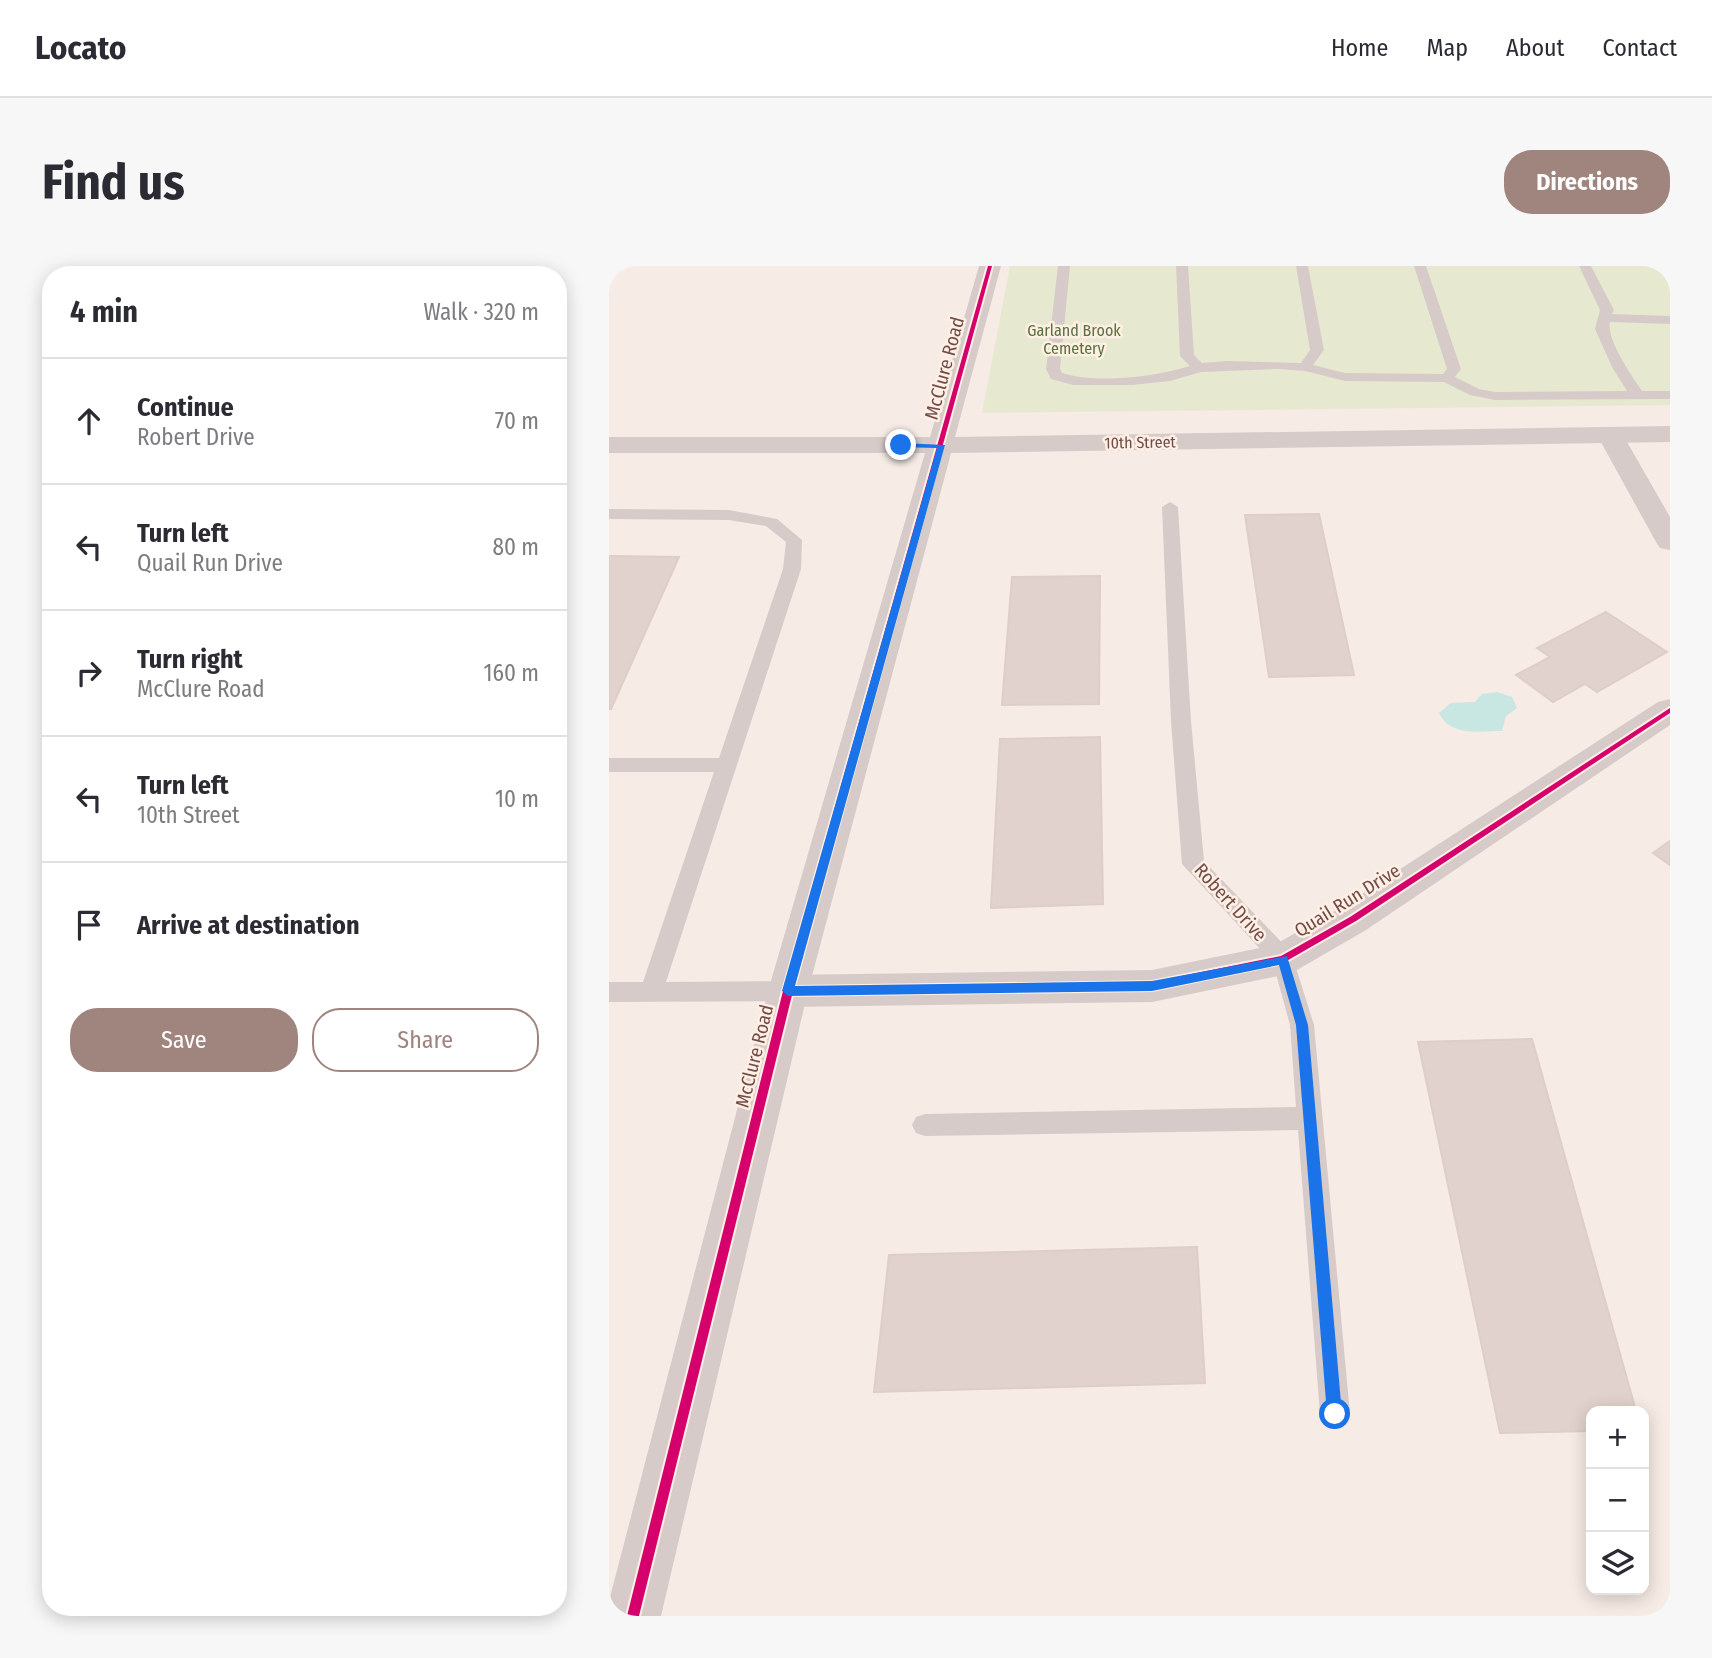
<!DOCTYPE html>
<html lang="en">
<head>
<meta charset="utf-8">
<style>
	body { margin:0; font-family:"Fira Sans Condensed",sans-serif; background:#f7f7f7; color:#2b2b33 }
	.controls { position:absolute; right:21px; bottom:21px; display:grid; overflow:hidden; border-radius:14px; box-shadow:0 4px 18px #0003 }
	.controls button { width:63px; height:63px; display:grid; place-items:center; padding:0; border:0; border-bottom:2px solid #e1e1e2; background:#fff; color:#2b2b33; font:35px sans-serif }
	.stop { position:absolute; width:21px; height:21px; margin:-16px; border:5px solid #1a73e8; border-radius:50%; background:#fff }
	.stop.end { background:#1a73e8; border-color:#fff; box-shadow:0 2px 7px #0008 }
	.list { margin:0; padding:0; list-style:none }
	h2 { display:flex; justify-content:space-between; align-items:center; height:91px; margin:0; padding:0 28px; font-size:30px }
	h2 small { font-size:23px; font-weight:400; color:#7c7c81 }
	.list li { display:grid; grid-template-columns:46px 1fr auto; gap:21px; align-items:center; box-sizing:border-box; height:126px; padding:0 28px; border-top:2px solid #e1e1e2 }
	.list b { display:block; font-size:26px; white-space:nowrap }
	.list p { margin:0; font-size:23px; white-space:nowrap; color:#7c7c81 }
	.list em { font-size:23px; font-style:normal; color:#7c7c81 }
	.actions { display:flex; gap:14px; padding:21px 28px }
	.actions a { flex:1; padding:16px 0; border:2px solid #a0847e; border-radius:28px; text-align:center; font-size:24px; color:#a0847e }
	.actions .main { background:#a0847e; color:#fff }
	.icon { flex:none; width:38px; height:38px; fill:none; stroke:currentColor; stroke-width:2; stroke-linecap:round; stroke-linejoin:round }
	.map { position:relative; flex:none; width:1061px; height:1350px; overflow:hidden; border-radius:28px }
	header { display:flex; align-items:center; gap:42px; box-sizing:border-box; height:98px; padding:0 35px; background:#fff; border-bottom:2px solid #e1e1e2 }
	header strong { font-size:33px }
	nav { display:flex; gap:38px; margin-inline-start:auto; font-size:24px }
	.intro { display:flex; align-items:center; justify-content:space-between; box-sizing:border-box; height:168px; padding:0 42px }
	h1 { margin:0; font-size:49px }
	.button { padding:18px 32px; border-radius:28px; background:#a0847e; color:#fff; font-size:24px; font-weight:700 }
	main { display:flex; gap:42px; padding:0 42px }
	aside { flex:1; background:#fff; border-radius:28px; box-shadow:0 4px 18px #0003 }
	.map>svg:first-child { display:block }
	.green { fill:#e6e9d0 }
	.water { fill:#c8e6e2 }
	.building { fill:#e1d2cd; stroke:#decdc8; stroke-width:2 }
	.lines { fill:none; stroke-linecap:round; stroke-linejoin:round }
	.lane { fill:#d6cbc8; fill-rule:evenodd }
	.street { fill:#d6cbc8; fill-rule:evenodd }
	.secondary { fill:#d6cbc8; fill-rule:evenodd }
	.cycleway-casing { stroke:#ffefe5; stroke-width:4 }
	.cycleway { fill:#d6006c; fill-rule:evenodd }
	.route { fill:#1a73e8 }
	.labels { text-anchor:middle; stroke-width:5; stroke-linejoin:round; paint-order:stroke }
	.far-park-label { font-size:16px; fill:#58713d; stroke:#ffefe5 }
	.far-street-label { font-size:16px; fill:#714d47; stroke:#ffefe5 }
	.street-label { font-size:19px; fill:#714d47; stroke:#ffefe5 }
</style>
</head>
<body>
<header>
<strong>Locato</strong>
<nav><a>Home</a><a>Map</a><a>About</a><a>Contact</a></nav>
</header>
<div class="intro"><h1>Find us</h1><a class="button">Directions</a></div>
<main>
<aside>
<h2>4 min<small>Walk · 320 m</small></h2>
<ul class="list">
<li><svg class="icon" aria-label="ahead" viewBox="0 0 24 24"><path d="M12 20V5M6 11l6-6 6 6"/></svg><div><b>Continue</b><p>Robert Drive</p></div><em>70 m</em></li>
<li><svg class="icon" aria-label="left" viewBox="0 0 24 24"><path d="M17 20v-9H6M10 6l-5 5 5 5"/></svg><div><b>Turn left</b><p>Quail Run Drive</p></div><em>80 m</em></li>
<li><svg class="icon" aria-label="right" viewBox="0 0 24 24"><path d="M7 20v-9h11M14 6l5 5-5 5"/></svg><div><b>Turn right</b><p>McClure Road</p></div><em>160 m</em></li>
<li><svg class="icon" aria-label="left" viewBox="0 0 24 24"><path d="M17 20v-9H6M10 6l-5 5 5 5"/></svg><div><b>Turn left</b><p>10th Street</p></div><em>10 m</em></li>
<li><svg class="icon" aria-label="arrive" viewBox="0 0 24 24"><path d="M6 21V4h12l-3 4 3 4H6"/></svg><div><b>Arrive at destination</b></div></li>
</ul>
<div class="actions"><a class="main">Save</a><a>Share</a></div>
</aside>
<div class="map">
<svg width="1061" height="1350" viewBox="0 0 1061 1350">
	<rect width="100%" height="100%" fill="#f6ebe5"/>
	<!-- green -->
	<path class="green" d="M401 0H1061V139L373 147Z"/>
	<!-- water -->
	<path class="water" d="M888 426 903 431 908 442 897 450 893 465C870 465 842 471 830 447L842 437 866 436 873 428Z"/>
	<!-- building -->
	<path class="building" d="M710 248 745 409 660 411 636 249Z
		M0 290 70 291 2 443H0Z
		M491 310 490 438 393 439 403 311Z
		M997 346 1058 386 988 426 976 418 944 436 907 409 941 391 928 382Z
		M491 471 494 638 382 642 391 473Z
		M1061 575V599L1044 587Z
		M923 773 1027 1145H982V1165L891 1167 809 776Z
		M588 981 596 1117 265 1126 280 989Z"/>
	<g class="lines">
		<!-- lane -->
		<path class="lane" d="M449 0H461L451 103 453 107C488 118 545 111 581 100L571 90 567 0H579L585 89 593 97 618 95 692 97 701 84 687 0H699L715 84 704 99 736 107 834 108 838 103 805 0H817L852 103 846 111 870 123 886 126 1018 125 1003 101 986 63 991 44 970 0H982L1005 44 1003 48 1061 50V58L1001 56C997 73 1023 110 1033 125H1061V133L886 134 861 129 835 116 736 115 696 105 670 103 592 106 561 115 523 119H464L442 113 437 103Z
			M561 236 569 241 582 455 595 595 682 686 705 759 741 1148 737 1159 726 1163 715 1159 711 1148 689 864 316 870 307 867 303 859 307 851 316 848 687 841 681 759 664 697 573 598 562 455 553 241Z
			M0 243 120 244 168 253 193 274 192 303 57 716 179 715 187 718 191 725 187 732 179 735 0 736V716H34L105 506H0V492H110L174 303 177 276 157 260 120 254 0 253Z"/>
		<!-- street -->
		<path class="street" d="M1001 161 1010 164 1014 169 1061 251V284L1051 282 1047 276 988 169 992 164Z
			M1061 433V459L757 664 688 704 674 709 543 736 179 741 165 737 159 725 165 713 179 709 543 704 665 679 731 642 1049 436Z"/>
		<!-- secondary -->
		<path class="secondary" d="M370 0H392L346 171 1061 160V176L342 187 199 725 52 1350H0V1335L159 725 316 187H0V171H321Z"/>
		<!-- cycleway casing -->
		<g class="cycleway-casing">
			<path id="cycleway" d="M379 0H383L185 721 543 716 672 690 741 651 1061 442V447L747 655 674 697 543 724 183 729 30 1350H18L174 725Z"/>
		</g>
		<!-- cycleway -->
		<use href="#cycleway" class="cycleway"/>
	</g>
	<!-- route -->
	<path class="route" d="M292 177 336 179 186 720 543 715 678 690 699 759 733 1148 731 1153 726 1155 721 1153 718 1148 687 759 670 699 543 725 179 730 173 725 328 182 289 181Z"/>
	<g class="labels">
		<!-- far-park labels -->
		<g class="far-park-label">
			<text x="465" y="70">Garland Brook<tspan x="465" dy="18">Cemetery</tspan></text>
		</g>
		<!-- far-street labels -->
		<g class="far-street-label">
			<text transform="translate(531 176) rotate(-1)" y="6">10th Street</text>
		</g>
		<!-- street labels -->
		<g class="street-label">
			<text transform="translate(335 102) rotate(-75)" y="7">McClure Road</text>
			<text transform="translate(738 634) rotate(-32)" y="7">Quail Run Drive</text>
			<text transform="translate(622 636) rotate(48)" y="7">Robert Drive</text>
			<text transform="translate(145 790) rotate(-76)" y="7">McClure Road</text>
		</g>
	</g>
</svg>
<div class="controls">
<button>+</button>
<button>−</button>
<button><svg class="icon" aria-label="layers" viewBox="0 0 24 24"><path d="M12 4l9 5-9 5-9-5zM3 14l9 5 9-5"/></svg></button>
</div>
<div class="stop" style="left:726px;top:1148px"></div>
<div class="stop end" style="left:292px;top:179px"></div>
</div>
</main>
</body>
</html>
